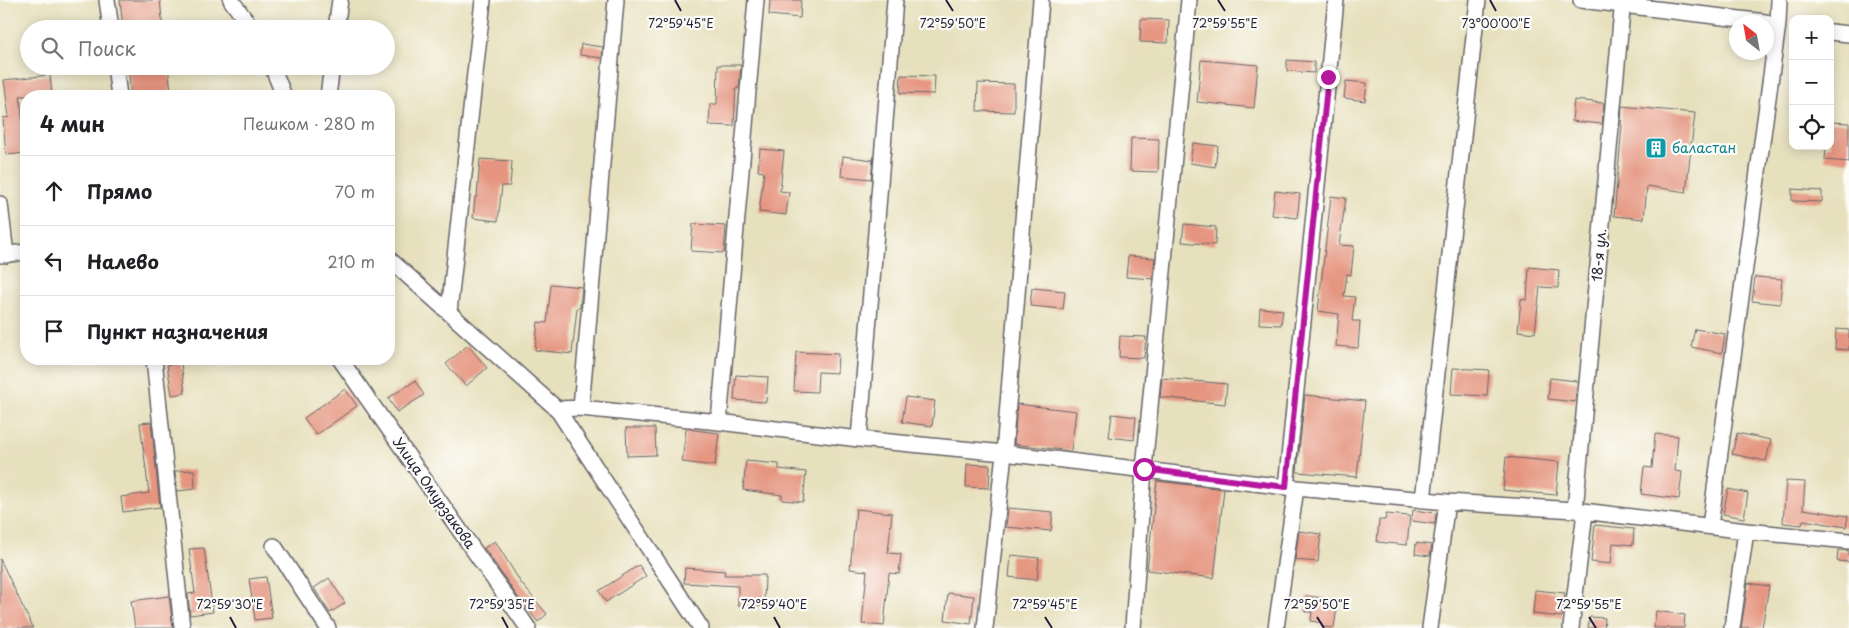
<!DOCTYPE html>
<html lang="ru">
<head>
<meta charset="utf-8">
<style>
	body { margin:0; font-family:"Playpen Sans",sans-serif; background:#f2f2f2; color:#202124 }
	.controls { position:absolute; right:15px; top:15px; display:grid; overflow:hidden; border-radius:10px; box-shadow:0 2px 12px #0003 }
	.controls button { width:45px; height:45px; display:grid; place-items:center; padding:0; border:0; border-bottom:1px solid #e0e0e0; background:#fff; color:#202124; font:25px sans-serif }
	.compass { position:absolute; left:1729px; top:15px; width:45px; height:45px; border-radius:50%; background:#fff; box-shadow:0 2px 12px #0003; rotate:329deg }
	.stop { position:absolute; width:15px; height:15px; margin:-11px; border:4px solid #b5179e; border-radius:50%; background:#fff }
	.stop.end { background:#b5179e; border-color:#fff; box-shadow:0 1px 5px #0008 }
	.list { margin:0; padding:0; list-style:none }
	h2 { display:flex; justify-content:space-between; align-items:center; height:65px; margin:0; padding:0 20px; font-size:21px }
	h2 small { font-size:16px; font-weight:400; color:#757577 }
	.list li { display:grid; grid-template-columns:32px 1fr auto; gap:15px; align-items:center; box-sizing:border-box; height:70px; padding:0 20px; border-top:1px solid #e0e0e0 }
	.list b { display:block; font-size:19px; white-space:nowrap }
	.list em { font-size:16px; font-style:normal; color:#757577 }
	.icon { flex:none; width:28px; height:28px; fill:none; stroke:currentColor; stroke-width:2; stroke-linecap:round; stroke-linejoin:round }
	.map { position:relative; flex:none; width:1849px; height:628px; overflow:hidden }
	.search { position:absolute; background:#fff; box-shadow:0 2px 12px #0003; left:20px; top:20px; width:375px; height:55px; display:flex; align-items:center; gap:12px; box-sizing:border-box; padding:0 18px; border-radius:28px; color:#757577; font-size:19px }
	.panel { position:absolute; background:#fff; box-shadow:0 2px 12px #0003; left:20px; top:90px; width:375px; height:275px; border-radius:20px }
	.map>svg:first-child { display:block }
	.building { fill:#e59580 }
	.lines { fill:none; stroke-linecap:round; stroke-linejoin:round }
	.minor-casing { stroke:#676468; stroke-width:18 }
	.minor { stroke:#fff; stroke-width:15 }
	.route { stroke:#b5179e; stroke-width:6 }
	.ticks { fill:none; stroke:#22223b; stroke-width:2 }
	.labels { text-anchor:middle; stroke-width:4.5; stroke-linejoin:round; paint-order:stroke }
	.culture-label { font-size:14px; fill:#0d838f; stroke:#fdfcf7; text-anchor:start }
	.street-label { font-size:14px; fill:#22223b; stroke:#fdfcf7 }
	.ticks-label { font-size:12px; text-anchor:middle; fill:#22223b; stroke:#fdfcf7; stroke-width:4.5; stroke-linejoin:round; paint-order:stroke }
</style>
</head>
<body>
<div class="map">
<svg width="1849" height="628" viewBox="0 0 1849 628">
	<rect width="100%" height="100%" fill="#fdfcf7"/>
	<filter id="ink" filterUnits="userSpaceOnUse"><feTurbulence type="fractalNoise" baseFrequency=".02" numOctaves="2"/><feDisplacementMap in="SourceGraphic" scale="10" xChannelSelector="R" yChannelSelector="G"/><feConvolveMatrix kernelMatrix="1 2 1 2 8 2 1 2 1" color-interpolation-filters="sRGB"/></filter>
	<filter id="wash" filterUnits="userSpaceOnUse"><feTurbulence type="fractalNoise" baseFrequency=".0096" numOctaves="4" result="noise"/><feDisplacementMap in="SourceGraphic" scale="20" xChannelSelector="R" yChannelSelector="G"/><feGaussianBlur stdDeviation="1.12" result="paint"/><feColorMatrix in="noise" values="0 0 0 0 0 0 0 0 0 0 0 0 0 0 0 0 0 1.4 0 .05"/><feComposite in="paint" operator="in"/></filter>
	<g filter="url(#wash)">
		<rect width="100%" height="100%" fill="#e7e0bd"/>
		<g id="blocks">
			<!-- building -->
			<path class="building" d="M120 0H160L163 29H123Z
				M770 0H801L800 18 769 15Z
				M1141 19 1169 20 1168 43 1140 42Z
				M581 44 603 47 602 58 580 55Z
				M1201 60 1258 65 1254 108 1197 102Z
				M1287 60 1314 62V73L1287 71Z
				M718 65H741L739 88H736L734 126 709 125 710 104H717Z
				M128 66H168L171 91 131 96Z
				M50 75 52 96H20L26 153 6 155 3 118 9 117 4 80Z
				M901 75 935 76 934 94 900 93Z
				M1346 81 1367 83 1365 101 1344 98Z
				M978 83 1014 84V112L977 111Z
				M1574 100 1604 103 1602 124 1572 121Z
				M1622 106 1695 113 1686 192 1647 186 1644 219 1614 216 1622 126H1621Z
				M1830 122 1849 123V162L1825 160 1826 146H1830Z
				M1131 138 1159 139 1158 172 1130 171Z
				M1193 143 1218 146 1215 167 1190 163Z
				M760 149 784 151 780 191 789 192 786 215 759 212 764 172 758 171Z
				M843 156 873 160 871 179 841 176Z
				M480 159 512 161 510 186H502L498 221 473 218 475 197H477Z
				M1792 189 1822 191V202L1792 201Z
				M1275 191 1300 194 1297 218 1272 215Z
				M1331 196 1346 198 1339 245 1354 246 1351 275 1347 274 1344 296 1355 297 1352 321H1360L1358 348 1336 346 1339 314 1318 311Z
				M693 224 726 226 724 253 691 251Z
				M1184 224 1216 227 1215 245 1182 242Z
				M1128 256 1155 258 1153 279 1126 277Z
				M1529 267 1559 270 1558 288 1540 287 1535 333 1518 331 1521 299 1527 300Z
				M1755 277 1782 279 1780 304 1752 301Z
				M551 284 582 287 580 308H577L572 354 535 350 538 322 547 323Z
				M1032 288 1065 291 1063 309 1030 306Z
				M1260 308 1283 310 1281 325 1259 324Z
				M1695 329 1725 334 1722 353 1691 347Z
				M1836 329 1849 330V350L1835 349Z
				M1120 336 1146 337 1144 358 1119 357Z
				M468 345 487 368 466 386 446 364Z
				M796 352 838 354 837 373 818 372 817 392 794 391Z
				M181 363 185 393 172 395 167 365Z
				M1453 368 1489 370 1487 396 1451 394Z
				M736 375 768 377 766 402 734 400Z
				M1162 378 1227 384 1225 404 1160 397Z
				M1550 378 1577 381 1575 402 1548 399Z
				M415 381 424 395 397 412 388 398Z
				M345 389 357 406 316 435 304 418Z
				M1305 395 1365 401 1357 477 1297 472Z
				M906 397 935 401 932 426 902 422Z
				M1017 404 1076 411 1071 451 1014 444Z
				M1112 414 1136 417 1134 440 1109 437Z
				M151 422 160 507 123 512 121 497 149 493 140 423Z
				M626 428H655L656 455 627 456Z
				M686 429 719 433 715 466 682 462Z
				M1737 433 1771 440 1766 461 1732 454Z
				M1655 434 1678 436 1675 471 1682 472 1679 499 1641 494 1644 467 1652 468Z
				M1506 457 1559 462 1556 495 1503 490Z
				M746 461 779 464V469L806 472 803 502 782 500V495L743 490Z
				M967 464 990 465 989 488 966 487Z
				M194 470 195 489 177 491 175 471Z
				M1157 481 1224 489 1214 578 1147 570Z
				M1786 481 1805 482 1803 509 1848 516 1846 527 1803 520 1802 525 1783 523Z
				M1728 489 1748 493 1744 518 1723 514Z
				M1008 508 1053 512 1051 531 1006 527Z
				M856 509 892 513 888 553 901 554 899 574 889 573 884 626 862 624 867 571 850 569Z
				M1413 510 1436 513 1435 524 1412 521Z
				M1386 514 1410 516 1407 545 1377 542 1379 520H1385Z
				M1595 525 1634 529 1633 545 1613 543 1611 564 1591 562Z
				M1299 531 1321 534 1318 562 1295 560Z
				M495 541 521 583 547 614 538 622 517 596 484 548Z
				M1416 543 1432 545 1430 556 1415 554Z
				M204 548 213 612 190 615 188 594 195 593 189 549Z
				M1838 550 1849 551V562L1837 561Z
				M1011 555 1039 558 1037 580 1009 577Z
				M0 559 33 628H0Z
				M639 565 646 576 606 602 599 591Z
				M685 568 725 571 724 575H765L764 606H738V586L684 583Z
				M266 577 272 618 255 620 249 579Z
				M329 578 345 603 330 613 314 588Z
				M1748 583 1769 586 1762 628H1741Z
				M1535 590 1565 593 1562 617 1533 614Z
				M948 593 974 596 971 624 945 620Z
				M169 596 173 628H135L131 601Z
				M1306 596 1338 600 1334 628 1322 627V623L1311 621 1312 612H1305Z
				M1656 611 1685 615 1684 628H1654Z
				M1590 617 1605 618 1604 628H1588Z"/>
		</g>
	</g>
	<g filter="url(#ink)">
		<use href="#blocks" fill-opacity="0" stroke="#676468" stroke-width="1"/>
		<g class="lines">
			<!-- minor casing -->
			<g class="minor-casing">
				<path id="minor" d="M107 0 111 29
					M231 0 252 29
					M1581 0 1765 22
					M336 29 340 0
					M1830 32 1849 34
					M115 66 119 96
					M272 66 284 96
					M328 96 332 66
					M0 204 6 255
					M0 255 26 252
					M389 259 557 409 701 628
					M449 312 483 0
					M154 359 182 628
					M340 359 528 628
					M581 408 616 0
					M557 409 581 408 719 422 859 439 1004 453 1286 487 1447 502 1575 510 1746 531 1849 541
					M719 422 756 0
					M859 439 895 0
					M1286 487 1336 0
					M1423 500 1478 0
					M1575 510 1623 0
					M1710 526 1778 24 1779 0
					M274 546 328 628
					M985 628 1004 453 1041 0
					M1133 628 1144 469 1189 0
					M1276 628 1296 488
					M1430 628 1447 502
					M1571 628 1585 512
					M1732 628 1746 531"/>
			</g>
			<!-- minor -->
			<use href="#minor" class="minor"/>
		</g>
	</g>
	<g class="lines" filter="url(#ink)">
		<!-- route -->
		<path class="route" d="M1144 469 1286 487 1328 77"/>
	</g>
	<!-- ticks -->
	<path class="ticks" d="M675 0 681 11M946 0 953 11M1218 0 1225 11M1490 0 1496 11M230 617 236 628M502 617 508 628M774 617 780 628M1045 617 1052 628M1317 617 1324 628M1589 617 1596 628"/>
	<!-- icons -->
	<defs>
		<g id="building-square" transform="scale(1.125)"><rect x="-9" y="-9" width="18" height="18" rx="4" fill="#0f9aa8" stroke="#fdfcf7"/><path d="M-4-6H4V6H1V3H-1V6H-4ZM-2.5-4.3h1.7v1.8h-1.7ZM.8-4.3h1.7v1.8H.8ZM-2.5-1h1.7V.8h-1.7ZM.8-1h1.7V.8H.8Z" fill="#fff"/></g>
	</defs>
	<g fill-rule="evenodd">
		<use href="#building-square" x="1656" y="148"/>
	</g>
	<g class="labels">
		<!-- culture labels -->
		<g class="culture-label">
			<text x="1672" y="153">баластан</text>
		</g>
		<!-- street labels -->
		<g class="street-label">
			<text transform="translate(1599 255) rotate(-85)" y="5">18-я ул.</text>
			<text transform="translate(434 493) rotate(55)" y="5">Улица Омурзакова</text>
		</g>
	</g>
	<g class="ticks-label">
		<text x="953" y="28">72°59'50"E</text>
		<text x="1225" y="28">72°59'55"E</text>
		<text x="681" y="28">72°59'45"E</text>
		<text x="1496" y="28">73°00'00"E</text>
		<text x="230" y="609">72°59'30"E</text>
		<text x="502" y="609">72°59'35"E</text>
		<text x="774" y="609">72°59'40"E</text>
		<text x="1045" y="609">72°59'45"E</text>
		<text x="1317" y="609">72°59'50"E</text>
		<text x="1589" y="609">72°59'55"E</text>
	</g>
</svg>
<div class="controls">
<button>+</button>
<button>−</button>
<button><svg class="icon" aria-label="locate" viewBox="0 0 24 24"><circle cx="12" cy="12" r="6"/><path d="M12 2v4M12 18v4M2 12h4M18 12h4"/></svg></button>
</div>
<svg class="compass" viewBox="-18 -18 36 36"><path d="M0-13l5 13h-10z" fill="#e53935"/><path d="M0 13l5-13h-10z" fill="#757577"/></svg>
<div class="stop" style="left:1144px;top:469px"></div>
<div class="stop end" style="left:1328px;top:77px"></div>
<div class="search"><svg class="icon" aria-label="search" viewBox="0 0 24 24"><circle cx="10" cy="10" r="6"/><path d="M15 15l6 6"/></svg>Поиск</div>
<section class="panel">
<h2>4 мин<small>Пешком · 280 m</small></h2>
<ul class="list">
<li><svg class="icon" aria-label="ahead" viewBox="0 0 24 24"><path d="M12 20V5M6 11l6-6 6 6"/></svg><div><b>Прямо</b></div><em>70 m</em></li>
<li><svg class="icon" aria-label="left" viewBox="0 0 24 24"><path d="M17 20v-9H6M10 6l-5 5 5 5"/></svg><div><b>Налево</b></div><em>210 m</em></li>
<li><svg class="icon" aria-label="arrive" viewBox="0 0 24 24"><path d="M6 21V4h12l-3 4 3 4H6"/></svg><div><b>Пункт назначения</b></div></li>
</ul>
</section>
</div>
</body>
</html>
